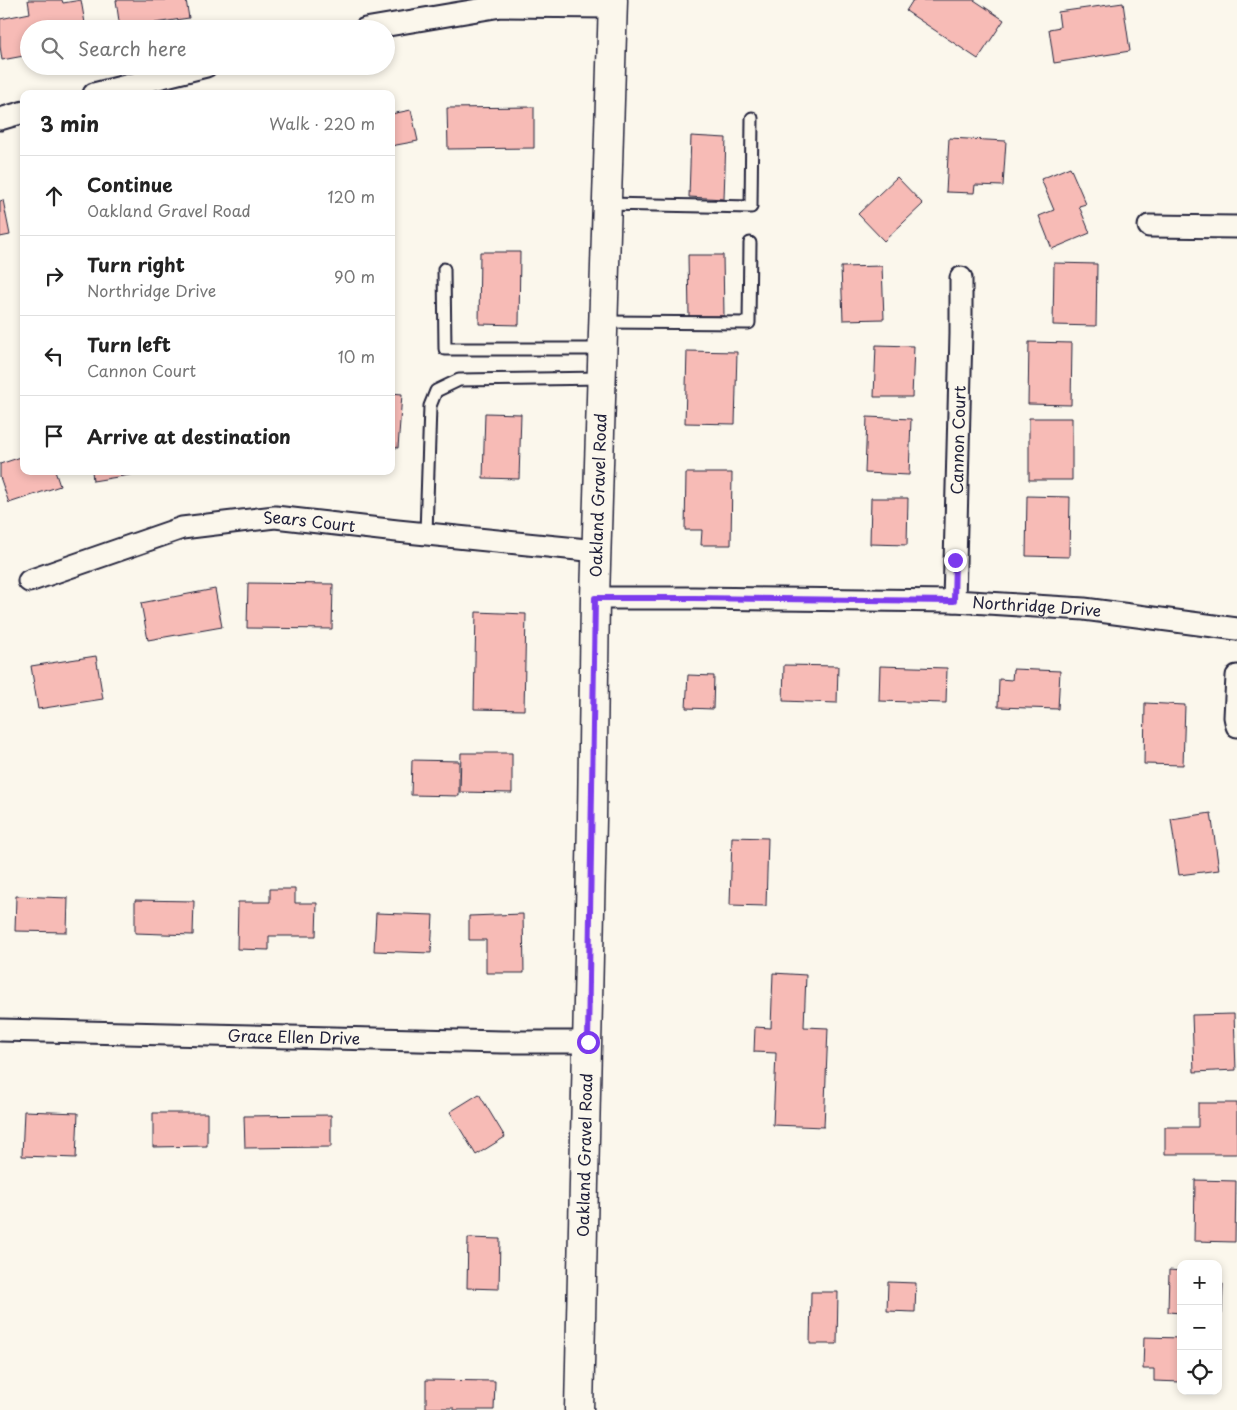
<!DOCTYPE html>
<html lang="en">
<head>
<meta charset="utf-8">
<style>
	body { margin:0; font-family:"Playpen Sans",sans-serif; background:#f2f2f2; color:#222 }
	.controls { position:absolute; right:15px; bottom:15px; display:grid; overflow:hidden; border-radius:10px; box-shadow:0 2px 8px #0003 }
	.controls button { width:45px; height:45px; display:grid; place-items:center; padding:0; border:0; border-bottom:1px solid #e0e0e0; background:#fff; color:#222; font:25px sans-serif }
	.stop { position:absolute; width:15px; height:15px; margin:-11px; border:4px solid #7c3aed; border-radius:50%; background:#fff }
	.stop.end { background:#7c3aed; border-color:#fff; box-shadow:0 1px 5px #0008 }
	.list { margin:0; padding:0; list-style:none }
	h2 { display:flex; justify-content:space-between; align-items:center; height:65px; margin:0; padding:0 20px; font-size:21px }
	h2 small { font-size:16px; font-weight:400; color:#767676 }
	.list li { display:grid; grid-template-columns:32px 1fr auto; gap:15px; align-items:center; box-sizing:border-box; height:80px; padding:0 20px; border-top:1px solid #e0e0e0 }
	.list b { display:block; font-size:19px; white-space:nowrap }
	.list p { margin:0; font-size:16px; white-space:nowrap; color:#767676 }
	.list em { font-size:16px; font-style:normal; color:#767676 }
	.icon { flex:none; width:28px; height:28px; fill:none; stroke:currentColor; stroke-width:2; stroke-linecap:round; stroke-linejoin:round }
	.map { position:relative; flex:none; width:1237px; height:1410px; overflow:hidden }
	.search { position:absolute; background:#fff; box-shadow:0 2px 8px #0003; left:20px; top:20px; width:375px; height:55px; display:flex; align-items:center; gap:12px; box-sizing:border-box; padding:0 18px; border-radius:28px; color:#767676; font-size:19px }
	.panel { position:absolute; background:#fff; box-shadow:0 2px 8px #0003; left:20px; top:90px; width:375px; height:385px; border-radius:10px }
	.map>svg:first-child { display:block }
	.building { fill:#f7bbb6; stroke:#22223b }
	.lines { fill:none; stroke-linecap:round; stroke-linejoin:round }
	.lane-casing { stroke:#22223b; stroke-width:15 }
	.street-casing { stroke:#22223b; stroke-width:25 }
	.secondary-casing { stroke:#22223b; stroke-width:31 }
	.lane { stroke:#fbf7ec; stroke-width:11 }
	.street { stroke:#fbf7ec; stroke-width:21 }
	.secondary { stroke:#fbf7ec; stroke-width:28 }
	.route { stroke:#7c3aed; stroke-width:6 }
	.labels { text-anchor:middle; stroke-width:5; stroke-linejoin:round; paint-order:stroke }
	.street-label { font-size:16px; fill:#22223b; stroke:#fbf7ec }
</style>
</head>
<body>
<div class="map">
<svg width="1237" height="1410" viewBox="0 0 1237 1410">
	<rect width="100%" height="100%" fill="#fbf7ec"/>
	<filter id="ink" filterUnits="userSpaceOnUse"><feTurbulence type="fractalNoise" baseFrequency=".02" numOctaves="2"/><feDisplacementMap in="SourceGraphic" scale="10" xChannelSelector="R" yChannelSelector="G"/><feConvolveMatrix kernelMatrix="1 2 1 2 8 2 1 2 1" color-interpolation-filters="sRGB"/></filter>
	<g filter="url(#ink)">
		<!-- building -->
		<path class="building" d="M28 0H62L63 3 81 0 86 29H29V55L2 60 0 46V19L30 13Z
			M116 0H186L189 18 120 28Z
			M913 0H974L1004 20 978 59 906 11Z
			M1123 3 1130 51 1054 63 1049 29 1060 27 1058 12Z
			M534 107V148L448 149 447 108Z
			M411 110 418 141 391 146V114Z
			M691 136 726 138 724 199 689 197Z
			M949 138 1006 141 1003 186 975 185 974 193 946 192Z
			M1070 167 1086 204 1079 206 1090 233 1052 249 1039 216 1054 210 1041 179Z
			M897 177 923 204 884 241 858 214Z
			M3 200 10 235 0 237V201Z
			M480 252H520L519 325 479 324Z
			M688 255H723L724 316H689Z
			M1054 263 1097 264 1096 326 1053 325Z
			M882 266 884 319 843 320 841 267Z
			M1029 342 1072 343 1071 405 1028 404Z
			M876 345 914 346 912 397H874Z
			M687 351 737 352 735 424 685 423Z
			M391 393 402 394 398 448 391 447Z
			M485 413 521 414 519 479 483 478Z
			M867 417 911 419 909 475 865 473Z
			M1029 418H1072V480H1029Z
			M24 456V471H55L60 486 9 503 0 477V464Z
			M92 471H154L93 481Z
			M686 473H732L731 545H701L702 530H685Z
			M1027 496 1070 497 1069 557 1026 556Z
			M871 498H908L907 545 870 544Z
			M248 583 333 584 332 629 247 628Z
			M215 589 222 627 148 640 141 603Z
			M476 612 526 614 524 710 474 709Z
			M96 656 103 699 38 709 31 666Z
			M784 665 838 666 837 703 783 701Z
			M880 666 947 668 946 703 879 701Z
			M1013 669 1060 671 1058 709 998 707 999 679 1012 680Z
			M688 675 714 676 713 709 686 708Z
			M1145 703 1185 705 1183 765 1144 764Z
			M461 753H512V793L460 792Z
			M412 760 459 761V796L411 795Z
			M1211 813 1219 870 1179 875 1171 819Z
			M732 837 768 838 766 906 730 905Z
			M270 889H295V903H317L316 936H269V950L237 949 238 902H270Z
			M16 896 68 898 67 932 15 931Z
			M135 900 194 901 193 935 135 933Z
			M376 913 433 915 431 953 374 951Z
			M523 914 524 973H486V940H469V916Z
			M773 973 806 975 804 1027 828 1028 824 1127 773 1125 776 1053 754 1052 755 1027 771 1028Z
			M1234 1014 1236 1070 1194 1072 1192 1015Z
			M479 1094 505 1137 476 1155 450 1112Z
			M1198 1103H1237V1154H1165V1127H1198Z
			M24 1111 78 1113 76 1158 22 1156Z
			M153 1113H207V1146L153 1147Z
			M331 1115V1147L245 1148 244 1116Z
			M1195 1180 1236 1181 1235 1242 1194 1241Z
			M468 1238 500 1239 499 1289 467 1288Z
			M1169 1270 1181 1271V1313L1168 1312Z
			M888 1282 916 1283 915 1312 887 1311Z
			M1218 1284H1223L1222 1314H1218Z
			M811 1292H838L837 1344H810Z
			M1144 1337 1181 1338V1382L1154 1381V1369H1143Z
			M426 1380 495 1381 494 1410H454V1408H426Z"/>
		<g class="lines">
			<!-- lane casing -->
			<g class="lane-casing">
				<path id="lane" d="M607 204 751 207 752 118
					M444 269 445 349H603
					M604 322 749 323 750 243
					M426 534 430 406 436 391 459 380 602 378"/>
			</g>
			<!-- street casing -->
			<g class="street-casing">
				<g id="street">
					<path d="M365 29 501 6 612 7"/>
					<path d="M94 94 206 66"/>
					<path d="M0 119 24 112"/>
					<path d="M1149 226 1237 227"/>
					<path id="s1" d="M29 581 182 528 275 517 397 531 597 551"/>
					<path id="s2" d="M595 598H694L954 601 1084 609 1237 629"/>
					<path id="s3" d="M954 601 961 334V278"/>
					<path d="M1237 676 1235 717 1237 726"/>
					<path id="s4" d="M0 1030 502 1042H588"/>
				</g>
			</g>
			<!-- secondary casing -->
			<g class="secondary-casing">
				<g id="secondary">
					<path id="s5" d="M579 1410 592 819 595 598 613 0"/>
				</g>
			</g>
			<!-- lane -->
			<use href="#lane" class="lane"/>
			<!-- street -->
			<use href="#street" class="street"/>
			<!-- secondary -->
			<use href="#secondary" class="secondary"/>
		</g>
	</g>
	<g class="lines" filter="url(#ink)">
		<!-- route -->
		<path class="route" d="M588 1042 595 598H694L954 601 955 560"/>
	</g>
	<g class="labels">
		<!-- street labels -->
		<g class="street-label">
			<text dy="6" stroke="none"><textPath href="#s3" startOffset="161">Cannon Court</textPath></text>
			<text dy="6" stroke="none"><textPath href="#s5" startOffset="915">Oakland Gravel Road</textPath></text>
			<text dy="6" stroke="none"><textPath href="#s1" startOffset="290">Sears Court</textPath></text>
			<text dy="6" stroke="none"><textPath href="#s2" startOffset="442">Northridge Drive</textPath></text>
			<text dy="6" stroke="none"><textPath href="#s4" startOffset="294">Grace Ellen Drive</textPath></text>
			<text dy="6" stroke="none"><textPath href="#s5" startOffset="255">Oakland Gravel Road</textPath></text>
		</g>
	</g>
</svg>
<div class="controls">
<button>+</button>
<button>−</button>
<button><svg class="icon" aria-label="locate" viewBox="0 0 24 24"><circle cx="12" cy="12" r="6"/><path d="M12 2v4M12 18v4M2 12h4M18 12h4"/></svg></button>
</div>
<div class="stop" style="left:588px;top:1042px"></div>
<div class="stop end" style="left:955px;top:560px"></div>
<div class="search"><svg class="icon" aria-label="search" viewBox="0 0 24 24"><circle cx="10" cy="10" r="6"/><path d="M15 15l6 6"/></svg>Search here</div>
<section class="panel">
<h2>3 min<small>Walk · 220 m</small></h2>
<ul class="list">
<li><svg class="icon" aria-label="ahead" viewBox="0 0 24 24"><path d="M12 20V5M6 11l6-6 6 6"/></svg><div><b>Continue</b><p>Oakland Gravel Road</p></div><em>120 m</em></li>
<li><svg class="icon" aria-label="right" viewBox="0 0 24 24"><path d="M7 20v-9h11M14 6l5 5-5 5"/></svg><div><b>Turn right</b><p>Northridge Drive</p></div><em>90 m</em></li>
<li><svg class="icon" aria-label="left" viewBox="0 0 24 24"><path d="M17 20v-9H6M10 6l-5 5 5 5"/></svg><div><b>Turn left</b><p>Cannon Court</p></div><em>10 m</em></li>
<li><svg class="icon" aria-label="arrive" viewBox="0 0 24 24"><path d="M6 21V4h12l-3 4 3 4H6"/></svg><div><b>Arrive at destination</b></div></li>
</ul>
</section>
</div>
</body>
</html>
